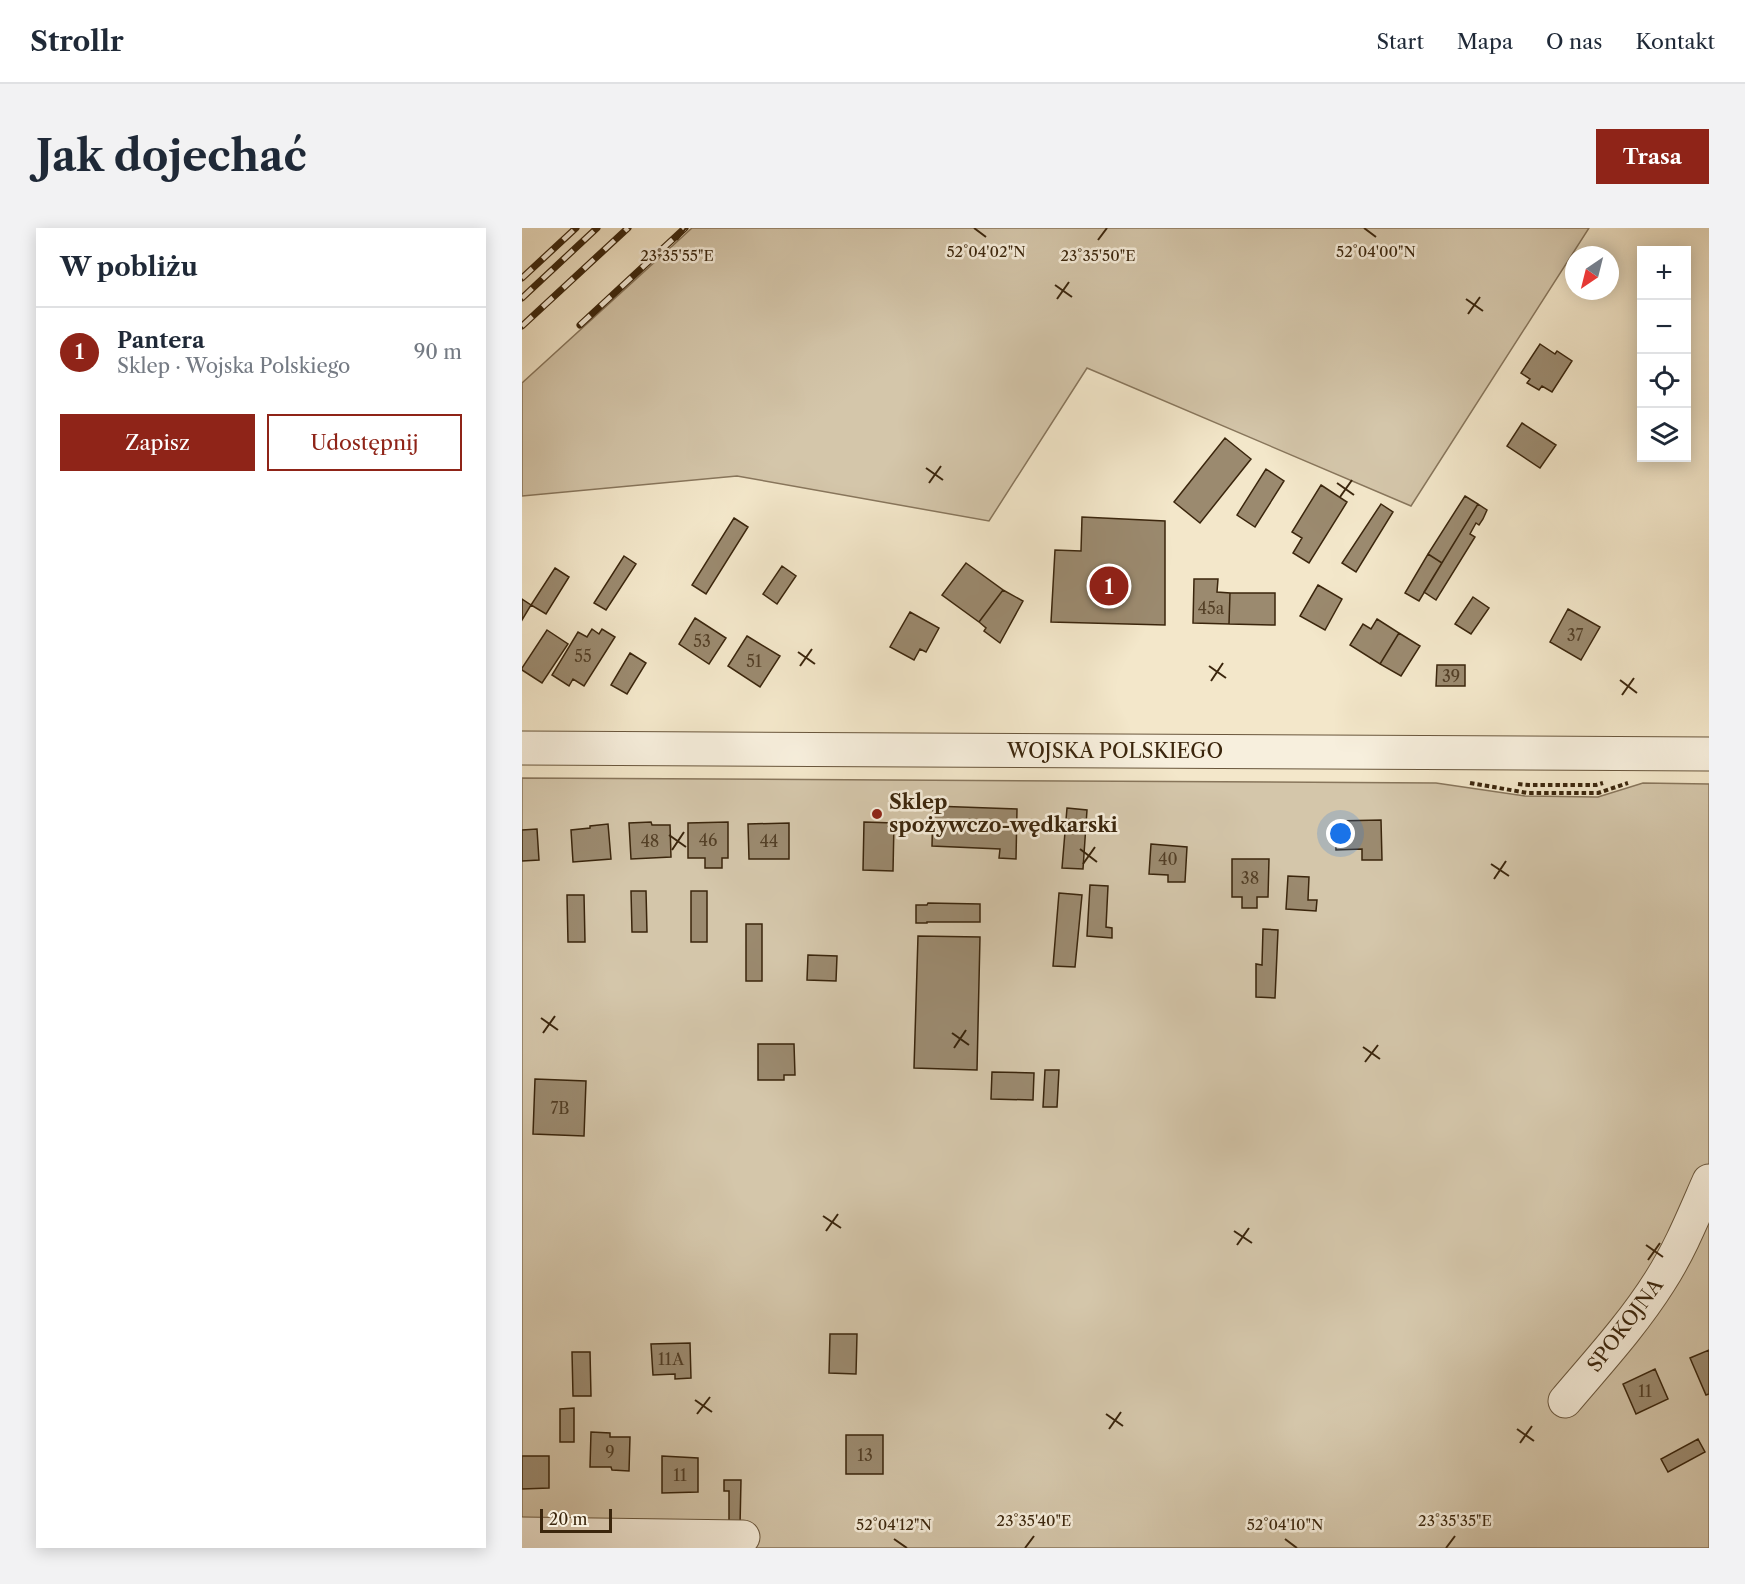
<!DOCTYPE html>
<html lang="pl">
<head>
<meta charset="utf-8">
<style>
	body { margin:0; font-family:"Libre Caslon Text",serif; background:#f2f2f3; color:#1f2937 }
	.controls { position:absolute; right:18px; top:18px; display:grid; overflow:hidden; border-radius:0px; box-shadow:0 3px 15px #0003 }
	.controls button { width:54px; height:54px; display:grid; place-items:center; padding:0; border:0; border-bottom:2px solid #e0e1e3; background:#fff; color:#1f2937; font:30px sans-serif }
	.compass { position:absolute; left:1043px; top:18px; width:54px; height:54px; border-radius:50%; background:#fff; box-shadow:0 3px 15px #0003; rotate:215deg }
	.scale { position:absolute; left:18px; bottom:15px; width:72px; box-sizing:border-box; padding-left:6px; border:3px solid #3b260d; border-top:0; font-size:16px; line-height:21px; white-space:nowrap; color:#3b260d; -webkit-text-stroke:4px #f7efdd; paint-order:stroke }
	.you { position:absolute; left:819px; top:606px; width:21px; height:21px; margin:-15px; border:4px solid #fff; border-radius:50%; background:#1a73e8; box-shadow:0 0 0 9px #1a73e833 }
	.badge { display:grid; place-items:center; width:39px; height:39px; border-radius:50%; background:#8f2418; color:#fff; font-size:20px; font-weight:700 }
	.pin { position:absolute; translate:-50% -50%; border:3px solid #fff; box-shadow:0 2px 6px #0006 }
	.list { margin:0; padding:0; list-style:none }
	h2 { display:flex; justify-content:space-between; align-items:center; height:78px; margin:0; padding:0 24px; font-size:26px }
	h2 small { font-size:20px; font-weight:400; color:#747a83 }
	.list li { display:grid; grid-template-columns:39px 1fr auto; gap:18px; align-items:center; box-sizing:border-box; height:90px; padding:0 24px; border-top:2px solid #e0e1e3 }
	.list b { display:block; font-size:22px; white-space:nowrap }
	.list p { margin:0; font-size:20px; white-space:nowrap; color:#747a83 }
	.list em { font-size:20px; font-style:normal; color:#747a83 }
	.actions { display:flex; gap:12px; padding:18px 24px }
	.actions a { flex:1; padding:14px 0; border:2px solid #8f2418; border-radius:0px; text-align:center; font-size:21px; color:#8f2418 }
	.actions .main { background:#8f2418; color:#fff }
	.icon { flex:none; width:33px; height:33px; fill:none; stroke:currentColor; stroke-width:2; stroke-linecap:round; stroke-linejoin:round }
	.map { position:relative; flex:none; width:1187px; height:1320px; overflow:hidden; border-radius:0px }
	header { display:flex; align-items:center; gap:36px; box-sizing:border-box; height:84px; padding:0 30px; background:#fff; border-bottom:2px solid #e0e1e3 }
	header strong { font-size:28px }
	nav { display:flex; gap:33px; margin-inline-start:auto; font-size:21px }
	.intro { display:flex; align-items:center; justify-content:space-between; box-sizing:border-box; height:144px; padding:0 36px }
	h1 { margin:0; font-size:42px }
	.button { padding:15px 27px; border-radius:0px; background:#8f2418; color:#fff; font-size:21px; font-weight:700 }
	main { display:flex; gap:36px; padding:0 36px }
	aside { flex:1; background:#fff; border-radius:0px; box-shadow:0 3px 15px #0003 }
	.map>svg:first-child { display:block }
	.green { fill:#d4c6aa; stroke:#88765c; stroke-width:1.5 }
	.building { fill:#9b8a6f; stroke:#3b260d; stroke-width:1.5 }
	.lines { fill:none; stroke-linecap:round; stroke-linejoin:round }
	.minor-casing { stroke:#69563c; stroke-width:35 }
	.path { stroke:#3b260d; stroke-width:4; stroke-dasharray:4.5 3; stroke-linecap:butt }
	.minor { stroke:#f7efdd; stroke-width:33 }
	.rail-casing { stroke:#3b260d; stroke-width:7 }
	.rail { stroke:#f7efdd; stroke-width:4.5; stroke-dasharray:14; stroke-linecap:butt }
	.ticks { fill:none; stroke:#3b260d; stroke-width:2 }
	.poi-dot { fill:#8f2418; stroke:#f7efdd; stroke-width:2 }
	.labels { text-anchor:middle; stroke-width:5; stroke-linejoin:round; paint-order:stroke }
	.number-label { font-size:16px; fill:#533f26 }
	.street-label { font-size:20px; fill:#3b260d; stroke:#f7efdd }
	.poi-label { font-size:20px; font-weight:bold; fill:#3b260d; stroke:#f7efdd; text-anchor:start }
	.ticks-label { font-size:15px; text-anchor:middle; fill:#3b260d; stroke:#f7efdd; stroke-width:5; stroke-linejoin:round; paint-order:stroke }
</style>
</head>
<body>
<header>
<strong>Strollr</strong>
<nav><a>Start</a><a>Mapa</a><a>O nas</a><a>Kontakt</a></nav>
</header>
<div class="intro"><h1>Jak dojechać</h1><a class="button">Trasa</a></div>
<main>
<aside>
<h2>W pobliżu<small></small></h2>
<ul class="list">
<li><span class="badge">1</span><div><b>Pantera</b><p>Sklep · Wojska Polskiego</p></div><em>90 m</em></li>
</ul>
<div class="actions"><a class="main">Zapisz</a><a>Udostępnij</a></div>
</aside>
<div class="map">
<svg width="1187" height="1320" viewBox="0 0 1187 1320">
	<rect width="100%" height="100%" fill="#f3e7ca"/>
	<filter id="stains"><feTurbulence type="fractalNoise" baseFrequency=".00333" numOctaves="4"/><feColorMatrix values="0 0 0 0 .2 0 0 0 0 .09 0 0 0 0 .02 0 0 0 .5 -.17"/></filter>
	<radialGradient id="worn" r=".72"><stop offset=".6" stop-color="#630" stop-opacity="0"/><stop offset="1" stop-color="#630" stop-opacity=".3"/></radialGradient>
	<!-- green -->
	<path class="green" d="M170 0H1067L889 278 565 140 467 293 215 248 0 268V155Z
		M0 550 914 555 1003 568 1076 569 1121 555 1187 556V1320H0Z"/>
	<!-- building -->
	<path class="building" d="M1018 116 1033 126 1035 123 1050 133 1030 164 1020 158 1017 162 1005 155 1008 151 999 145Z
		M1000 195 1034 217 1018 240 985 218Z
		M703 210 729 231 678 295 652 274Z
		M744 241 762 253 733 299 715 287Z
		M799 257 825 274 787 335 771 325 780 310 770 304Z
		M943 268 956 276 920 335 906 326Z
		M859 276 871 284 834 344 820 335Z
		M956 276 965 282 961 291 957 297 954 295 948 306 953 309 914 372 902 364Z
		M560 289 643 293V397L529 394 533 322 559 323Z
		M212 290 226 299 184 366 170 357Z
		M906 326 920 335 897 373 883 365Z
		M102 328 114 336 84 382 72 375Z
		M444 335 481 362 457 394 420 367Z
		M260 338 274 348 255 376 241 366Z
		M33 340 47 349 24 386 9 377Z
		M672 351H696L695 364 708 365 707 396 671 395Z
		M796 357 820 371 803 402 778 388Z
		M481 362 501 373 478 415 462 403 464 400 457 394Z
		M708 365H753V397L707 396Z
		M951 369 967 380 949 406 933 396Z
		M0 371 9 377 0 392Z
		M1046 381 1078 399 1059 432 1028 414Z
		M388 384 417 400 404 424 398 421 392 432 368 419Z
		M173 390 204 410 187 436 157 416Z
		M855 391 877 405 858 436 828 417 841 396 849 401Z
		M70 401 77 406 80 401 93 409 62 458 51 451 47 458 30 447 56 404 65 409Z
		M25 402 46 416 20 455 0 442V440Z
		M877 405 898 418 879 448 858 436Z
		M225 408 258 428 238 459 206 438Z
		M108 425 124 435 105 466 89 457Z
		M915 437H943V458H914Z
		M411 578 495 581 494 631 477 630 478 621 410 618Z
		M545 580 565 582 561 641 540 640Z
		M859 592 860 632H840V621L814 622 813 593Z
		M129 594 130 597H148L149 629 109 631 107 595Z
		M206 594V630H200V640H183V630H166V595Z
		M342 594 372 595 371 643 341 642Z
		M267 595V631H227L226 596Z
		M86 596 89 631 51 634 49 602 68 600V598Z
		M15 601 17 632 0 633V602Z
		M629 616 665 619 663 654H646V647L627 646Z
		M710 631H747L746 669H735V680H720V669H710Z
		M766 648 787 649 786 672H795L794 683 764 681Z
		M568 657 586 658 584 699 590 700V710L565 708Z
		M109 663H124L125 704H110Z
		M169 663H185V714H169Z
		M537 665 560 667 553 739 531 738Z
		M45 667H62L63 714H46Z
		M406 675 458 676V694H405V695H394V677H405Z
		M224 696H240V753H224Z
		M741 701 756 702 753 770 734 769V736L740 737Z
		M396 708 458 709 455 842 392 840Z
		M286 727 315 728 314 753 285 752Z
		M236 816H272L273 847H262V852H236Z
		M523 842H537L535 879H521Z
		M470 844 512 845 511 872 469 871Z
		M13 851 64 853 62 908 11 906Z
		M308 1106H335L334 1146 307 1145Z
		M168 1115 169 1150 153 1151V1146L131 1147 129 1116Z
		M1187 1122V1166L1184 1167 1168 1130Z
		M50 1124H68L69 1168H51Z
		M1133 1141 1146 1171 1114 1186 1101 1156Z
		M52 1180V1214H38V1181Z
		M69 1204 88 1205V1209H108L107 1243 90 1242 89 1239H68Z
		M324 1207H361V1246H324Z
		M1176 1211 1183 1224 1146 1244 1139 1231Z
		M0 1228H27V1260L0 1261Z
		M140 1228 176 1230V1264L140 1265Z
		M202 1252H219L218 1298H207V1263H202Z"/>
	<g class="lines">
		<!-- minor casing -->
		<g class="minor-casing">
			<path id="minor" d="M0 520 1187 526
				M1043 1173C1076 1134 1111 1096 1138 1053 1158 1022 1172 987 1187 953
				M0 1306 221 1309"/>
		</g>
		<!-- path -->
		<path class="path" d="M948 555 1006 565H1076L1106 555
			M996 556 1007 557H1074L1081 555"/>
		<!-- minor -->
		<use href="#minor" class="minor"/>
		<!-- rail casing -->
		<g class="rail-casing">
			<path id="rail" d="M0 50 54 0
				M0 70 75 0
				M58 97 163 0
				M0 98 106 0"/>
		</g>
		<!-- rail -->
		<use href="#rail" class="rail"/>
	</g>
	<!-- ticks -->
	<path class="ticks" d="M452 0 464 9M842 0 854 9M155 12 164 0M576 12 585 0M533 57 550 69M535 71 547 54M944 71 961 83M946 86 958 69M404 240 421 252M407 255 419 238M815 255 832 267M818 269 830 252M276 424 293 436M278 438 290 421M687 438 704 450M1098 452 1115 465M689 453 701 435M1100 467 1112 450M147 607 164 619M558 621 575 634M150 622 162 604M561 636 573 619M969 636 987 648M972 651 984 633M19 790 36 802M21 805 33 788M430 805 447 817M841 819 858 831M432 820 444 802M843 834 856 817M301 988 319 1000M304 1003 316 986M712 1003 730 1015M715 1017 727 1000M1124 1017 1141 1029M1126 1032 1138 1015M173 1172 190 1184M175 1186 188 1169M584 1186 601 1198M587 1201 599 1184M995 1201 1012 1213M998 1215 1010 1198M372 1311 385 1320M763 1311 775 1320M503 1320 512 1308M924 1320 933 1308"/>
	<!-- markers -->
	<circle class="poi-dot" cx="355" cy="586" r="6"/>
	<g class="labels">
		<!-- number labels -->
		<g class="number-label">
			<text x="689" y="386">45a</text>
			<text x="1053" y="413">37</text>
			<text x="180" y="419">53</text>
			<text x="61" y="434">55</text>
			<text x="232" y="439">51</text>
			<text x="929" y="454">39</text>
			<text x="186" y="618">46</text>
			<text x="128" y="619">48</text>
			<text x="247" y="619">44</text>
			<text x="646" y="637">40</text>
			<text x="728" y="656">38</text>
			<text x="38" y="886">7B</text>
			<text x="149" y="1137">11A</text>
			<text x="1123" y="1169">11</text>
			<text x="88" y="1230">9</text>
			<text x="343" y="1233">13</text>
			<text x="158" y="1253">11</text>
		</g>
		<!-- street labels -->
		<g class="street-label">
			<text x="593" y="530">WOJSKA POLSKIEGO</text>
			<text transform="translate(1103 1097) rotate(-53)" y="7">SPOKOJNA</text>
		</g>
		<!-- poi labels -->
		<g class="poi-label">
			<text x="367" y="581">Sklep<tspan x="367" dy="23">spożywczo-wędkarski</tspan></text>
		</g>
	</g>
	<g class="ticks-label">
		<text x="464" y="29">52°04'02"N</text>
		<text x="854" y="29">52°04'00"N</text>
		<text x="155" y="33">23°35'55"E</text>
		<text x="576" y="33">23°35'50"E</text>
		<text x="512" y="1298">23°35'40"E</text>
		<text x="933" y="1298">23°35'35"E</text>
		<text x="372" y="1302">52°04'12"N</text>
		<text x="763" y="1302">52°04'10"N</text>
	</g>
	<rect width="100%" height="100%" filter="url(#stains)"/>
	<rect width="100%" height="100%" fill="url(#worn)"/>
</svg>
<div class="controls">
<button>+</button>
<button>−</button>
<button><svg class="icon" aria-label="locate" viewBox="0 0 24 24"><circle cx="12" cy="12" r="6"/><path d="M12 2v4M12 18v4M2 12h4M18 12h4"/></svg></button>
<button><svg class="icon" aria-label="layers" viewBox="0 0 24 24"><path d="M12 4l9 5-9 5-9-5zM3 14l9 5 9-5"/></svg></button>
</div>
<svg class="compass" viewBox="-18 -18 36 36"><path d="M0-13l5 13h-10z" fill="#e53935"/><path d="M0 13l5-13h-10z" fill="#747a83"/></svg>
<div class="scale">20 m</div>
<div class="you"></div>
<div class="pin badge" style="left:587px;top:358px">1</div>
</div>
</main>
</body>
</html>
